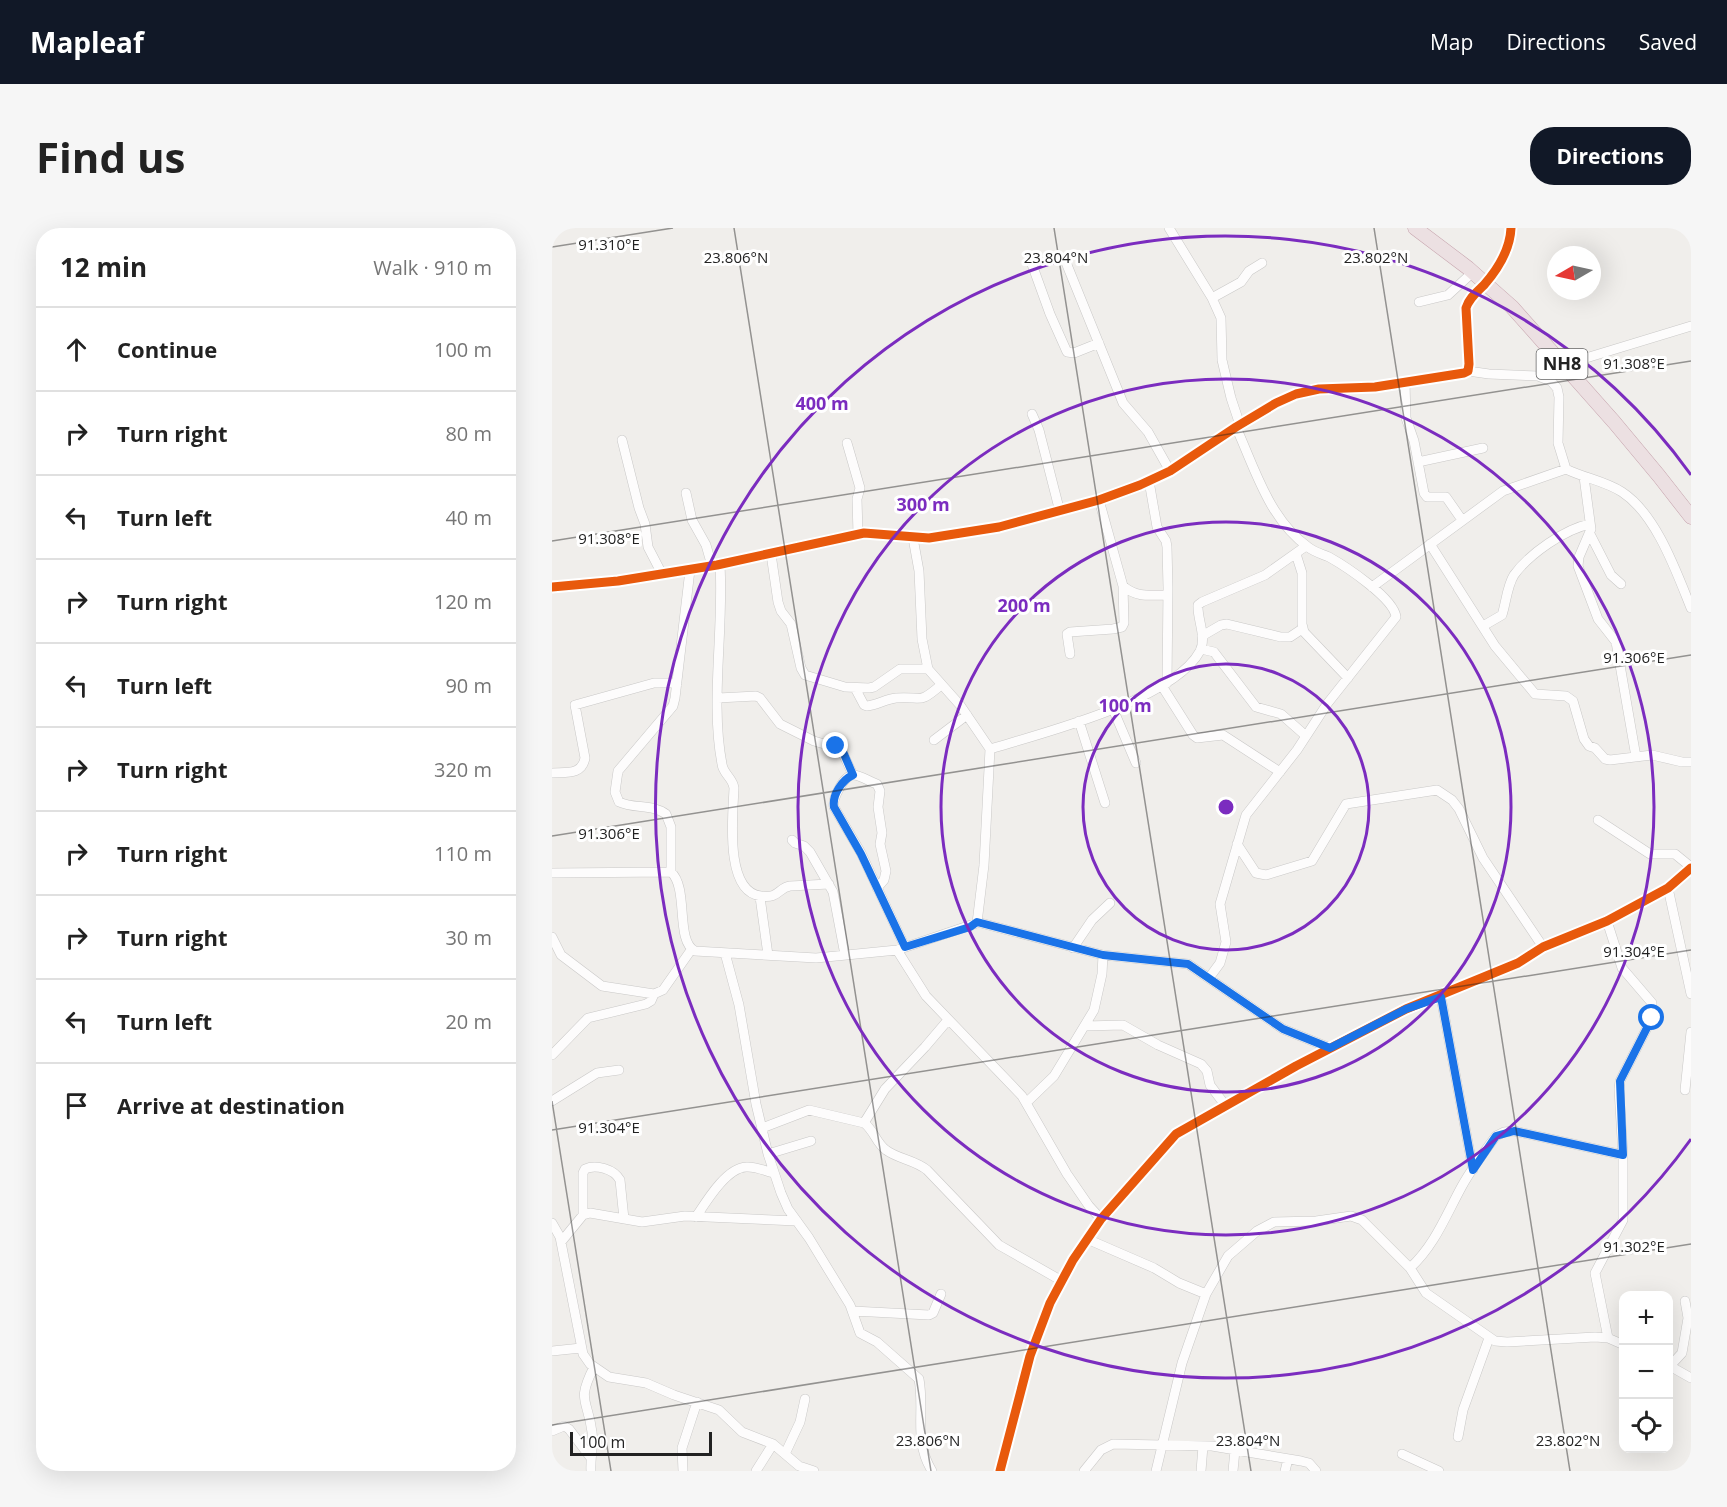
<!DOCTYPE html>
<html lang="en">
<head>
<meta charset="utf-8">
<style>
	body { margin:0; font-family:"Open Sans",sans-serif; background:#f6f6f6; color:#222 }
	.controls { position:absolute; right:18px; bottom:18px; display:grid; overflow:hidden; border-radius:12px; box-shadow:0 6px 24px #0002 }
	.controls button { width:54px; height:54px; display:grid; place-items:center; padding:0; border:0; border-bottom:2px solid #e0e0e0; background:#fff; color:#222; font:30px sans-serif }
	.compass { position:absolute; left:995px; top:18px; width:54px; height:54px; border-radius:50%; background:#fff; box-shadow:0 6px 24px #0002; rotate:261deg }
	.scale { position:absolute; left:18px; bottom:15px; width:142px; box-sizing:border-box; padding-left:6px; border:3px solid #222; border-top:0; font-size:16px; line-height:21px; white-space:nowrap; color:#222; -webkit-text-stroke:4px #fff; paint-order:stroke }
	.stop { position:absolute; width:18px; height:18px; margin:-14px; border:4px solid #1a73e8; border-radius:50%; background:#fff }
	.stop.end { background:#1a73e8; border-color:#fff; box-shadow:0 2px 6px #0008 }
	.list { margin:0; padding:0; list-style:none }
	h2 { display:flex; justify-content:space-between; align-items:center; height:78px; margin:0; padding:0 24px; font-size:26px }
	h2 small { font-size:20px; font-weight:400; color:#767676 }
	.list li { display:grid; grid-template-columns:39px 1fr auto; gap:18px; align-items:center; box-sizing:border-box; height:84px; padding:0 24px; border-top:2px solid #e0e0e0 }
	.list b { display:block; font-size:22px; white-space:nowrap }
	.list em { font-size:20px; font-style:normal; color:#767676 }
	.icon { flex:none; width:33px; height:33px; fill:none; stroke:currentColor; stroke-width:2; stroke-linecap:round; stroke-linejoin:round }
	.map { position:relative; flex:none; width:1139px; height:1243px; overflow:hidden; border-radius:24px }
	header { display:flex; align-items:center; gap:36px; box-sizing:border-box; height:84px; padding:0 30px; background:#111827; color:#fff }
	header strong { font-size:28px }
	nav { display:flex; gap:33px; margin-inline-start:auto; font-size:21px }
	.intro { display:flex; align-items:center; justify-content:space-between; box-sizing:border-box; height:144px; padding:0 36px }
	h1 { margin:0; font-size:42px }
	.button { padding:15px 27px; border-radius:24px; background:#111827; color:#fff; font-size:21px; font-weight:700 }
	main { display:flex; gap:36px; padding:0 36px }
	aside { flex:1; background:#fff; border-radius:24px; box-shadow:0 6px 24px #0002 }
	.map>svg:first-child { display:block }
	.lines { fill:none; stroke-linecap:round; stroke-linejoin:round }
	.minor-casing { stroke:#c9c8c7; stroke-width:10 }
	.highway-casing { stroke:#c5a2ac; stroke-width:15 }
	.minor { stroke:#fdfcfc; stroke-width:9 }
	.highway { stroke:#ece0e2; stroke-width:14 }
	.cycleway-casing { stroke:#fff; stroke-width:13 }
	.cycleway { stroke:#e8590c; stroke-width:9 }
	.route { stroke:#1a73e8; stroke-width:8 }
	.ticks { fill:none; stroke:#222; stroke-width:1.5; stroke-opacity:0.45 }
	.ring { fill:none; stroke:#7b2cbf; stroke-width:3 }
	.labels { text-anchor:middle; stroke-width:6; stroke-linejoin:round; paint-order:stroke }
	.shield { fill:#fff; stroke:#646464; stroke-width:1.5 }
	.shield-label { font-size:18px; font-weight:bold; fill:#222 }
	.ticks-label { font-size:15px; text-anchor:middle; fill:#222; stroke:#fff; stroke-width:6; stroke-linejoin:round; paint-order:stroke }
	.centre { fill:#7b2cbf; stroke:#fff; stroke-width:3 }
	.ring-label { font-size:18px; text-anchor:middle; font-weight:bold; fill:#7b2cbf; stroke:#fff; stroke-width:6; stroke-linejoin:round; paint-order:stroke }
</style>
</head>
<body>
<header>
<strong>Mapleaf</strong>
<nav><a>Map</a><a>Directions</a><a>Saved</a></nav>
</header>
<div class="intro"><h1>Find us</h1><a class="button">Directions</a></div>
<main>
<aside>
<h2>12 min<small>Walk · 910 m</small></h2>
<ul class="list">
<li><svg class="icon" aria-label="ahead" viewBox="0 0 24 24"><path d="M12 20V5M6 11l6-6 6 6"/></svg><div><b>Continue</b></div><em>100 m</em></li>
<li><svg class="icon" aria-label="right" viewBox="0 0 24 24"><path d="M7 20v-9h11M14 6l5 5-5 5"/></svg><div><b>Turn right</b></div><em>80 m</em></li>
<li><svg class="icon" aria-label="left" viewBox="0 0 24 24"><path d="M17 20v-9H6M10 6l-5 5 5 5"/></svg><div><b>Turn left</b></div><em>40 m</em></li>
<li><svg class="icon" aria-label="right" viewBox="0 0 24 24"><path d="M7 20v-9h11M14 6l5 5-5 5"/></svg><div><b>Turn right</b></div><em>120 m</em></li>
<li><svg class="icon" aria-label="left" viewBox="0 0 24 24"><path d="M17 20v-9H6M10 6l-5 5 5 5"/></svg><div><b>Turn left</b></div><em>90 m</em></li>
<li><svg class="icon" aria-label="right" viewBox="0 0 24 24"><path d="M7 20v-9h11M14 6l5 5-5 5"/></svg><div><b>Turn right</b></div><em>320 m</em></li>
<li><svg class="icon" aria-label="right" viewBox="0 0 24 24"><path d="M7 20v-9h11M14 6l5 5-5 5"/></svg><div><b>Turn right</b></div><em>110 m</em></li>
<li><svg class="icon" aria-label="right" viewBox="0 0 24 24"><path d="M7 20v-9h11M14 6l5 5-5 5"/></svg><div><b>Turn right</b></div><em>30 m</em></li>
<li><svg class="icon" aria-label="left" viewBox="0 0 24 24"><path d="M17 20v-9H6M10 6l-5 5 5 5"/></svg><div><b>Turn left</b></div><em>20 m</em></li>
<li><svg class="icon" aria-label="arrive" viewBox="0 0 24 24"><path d="M6 21V4h12l-3 4 3 4H6"/></svg><div><b>Arrive at destination</b></div></li>
</ul>
</aside>
<div class="map">
<svg width="1139" height="1243" viewBox="0 0 1139 1243">
	<rect width="100%" height="100%" fill="#f0eeeb"/>
	<g class="lines">
		<!-- minor casing -->
		<g class="minor-casing">
			<path id="minor" d="M617 0 660 70 669 90 670 132 679 170 688 197
				M477 28 498 86 515 124 522 125 547 115
				M513 32 571 175 596 204 618 243
				M660 70 689 54 697 43 710 35
				M867 74 896 67 921 44
				M1011 137 1139 98
				M916 143 937 146 986 148 999 153 1005 160 1007 169 1006 215 1014 241C1032 250 1053 253 1070 264 1104 286 1124 343 1139 380
				M853 155 854 190 862 213 872 265 875 269H894L910 292
				M480 186 487 202 508 284
				M70 212 87 280 93 296 96 319 110 346
				M295 215 308 260 305 271 306 306
				M866 234 931 220
				M1032 249 1039 301 1027 329 1026 338 1046 391 1064 414 1084 529
				M597 253 605 299 614 313 615 319 616 360 615 455
				M134 265 140 292 154 317 160 338
				M547 272 571 358C585 370 598 367 616 367
				M1038 306 1059 347 1069 356
				M878 316 943 418 983 466 1014 468 1021 473 1032 511 1037 518 1043 520 1053 531 1058 532 1100 527 1130 534H1139
				M219 326 226 374 229 383 239 396 249 440 253 447 293 459 317 460 322 459 348 441H376
				M744 326 750 345V396L752 404 796 450
				M168 337C172 402 158 474 170 536 171 546 181 550 182 560 181 586 172 664 209 668 227 671 226 660 238 658L277 656
				M0 359 66 353 165 337 312 305 377 310 447 299 547 272 588 257 618 243 684 199 724 175 744 166 767 161 823 159 912 145 916 143 917 136 914 80C917 70 925 64 932 57 946 41 958 22 959 0
				M820 359 951 263 1014 241
				M931 398 950 387C954 375 955 358 962 347 977 326 1013 301 1038 296
				M650 408 669 397 675 396 729 409H738L750 401
				M649 421 662 424 704 479 729 486 754 508
				M518 426 515 406 518 404 561 401 570 399 572 395 571 358
				M610 458 641 507 645 510 671 507 728 544
				M303 460 312 477 315 478C325 477 334 471 344 470 371 468 366 477 389 457
				M166 470 204 468 208 470 228 496 262 513 289 521 301 547
				M561 481 584 535
				M527 493 553 575
				M382 512 415 487
				M438 521C491 505 622 472 648 423 655 409 645 391 646 377L650 374 713 347 754 318
				M0 545C15 544 30 547 33 530L23 477 102 455H125
				M1046 592 1098 626H1123L1139 639
				M240 612 243 615 252 618 258 624 281 664 293 727
				M685 616 704 645 714 647 760 633 794 576 885 562 900 572 907 581 931 630 991 719
				M119 644V599L114 586C101 576 82 581 67 574L63 564 66 543 121 478 123 470 138 342
				M0 645 119 644C137 660 123 713 143 723L264 730 345 722 425 695 432 637 438 521 408 477 376 441 370 411 367 343 361 310
				M325 660 332 652 334 643 328 616 330 605 326 579 328 563 325 556C318 554 309 547 301 547 292 547 280 571 282 579L309 625 353 719
				M1116 660 1139 766
				M208 669 216 727
				M1055 693 1070 740 1100 775V790L1068 853 1067 861 1071 927V992L1043 1045 1056 1110
				M425 694 551 727 636 736 731 801 778 820
				M0 709 9 727 50 758 102 766 111 762 139 722
				M521 720 540 692 558 675
				M345 722 374 768 470 868 515 946 537 978 549 991
				M173 725 187 777 204 876 216 926 229 965 236 981 257 1010 298 1077 308 1105 325 1114 367 1151C373 1184 361 1212 380 1243
				M657 750 668 735 674 714 668 676 694 587 745 522 775 476 844 389C842 370 793 338 777 329 770 326 762 324 756 319 717 291 703 241 684 199
				M889 769 921 942
				M533 798 571 797 606 817 649 836 655 843 658 857 673 877
				M0 827 36 790 94 776 99 773 102 766
				M1133 862 1139 804
				M0 873 45 845 67 842
				M474 875 502 848 542 782 550 746 551 727
				M312 895 333 861 373 819 396 792
				M210 900 257 882 312 895C322 902 324 915 334 922 346 931 363 932 375 942L447 1017 510 1053
				M216 926 259 913
				M31 987V945L33 941C44 936 62 941 68 952L72 991
				M144 989C154 974 174 940 194 939 203 938 213 943 222 945
				M0 995 8 1009 31 1126 38 1136 57 1149 94 1155 122 1167 167 1182 190 1204 221 1216 247 1238 262 1243
				M535 1011 602 1040 627 1055 654 1066
				M9 1014 31 987 38 985 90 994 133 988 245 993
				M858 1040C883 1017 894 987 910 958 920 940 932 924 944 908L952 904 962 903 1071 927
				M301 1083 377 1087 381 1085 389 1066
				M0 1123 29 1120
				M1116 1137 1139 1150
				M1118 1138 1130 1125 1136 1090 1133 1073
				M0 1203 12 1198 17 1201 39 1230
				M906 1209 911 1182 937 1110
				M233 1226 248 1194 253 1171
				M850 1226 887 1243
				M39 1243C38 1230 42 1217 40 1204 36 1171 24 1174 42 1139
				M131 1243 130 1220 145 1174
				M204 1243 221 1216
				M448 1243 478 1128 498 1075 521 1032 549 991 624 906 744 838 854 781 966 735 991 719 1055 693 1116 660 1139 640
				M532 1243 549 1222 561 1216 660 1218 749 1233 757 1235 764 1243
				M604 1243 630 1135 654 1066 676 1028 705 1003 722 994 764 993 799 988 810 992 858 1040 874 1065 943 1113 955 1114 1043 1109 1056 1110 1072 1117
				M649 1243 651 1218
				M681 1243 683 1222
				M733 1243 736 1231"/>
		</g>
		<!-- highway casing -->
		<g class="highway-casing">
			<path id="highway" d="M863 0 916 40 960 79 1062 194 1107 248 1139 289"/>
		</g>
		<!-- minor -->
		<use href="#minor" class="minor"/>
		<!-- highway -->
		<use href="#highway" class="highway"/>
		<!-- cycleway casing -->
		<g class="cycleway-casing">
			<path id="cycleway" d="M0 359 66 353 165 337 312 305 377 310 447 299 547 272 588 257 618 243 684 199 724 175 744 166 767 161 823 159 912 145 916 143 917 136 914 80C917 70 925 64 932 57 946 41 958 22 959 0
				M448 1243 478 1128 498 1075 521 1032 549 991 624 906 744 838 854 781 966 735 991 719 1055 693 1116 660 1139 640"/>
		</g>
		<!-- cycleway -->
		<use href="#cycleway" class="cycleway"/>
	</g>
	<g class="lines">
		<!-- route -->
		<path class="route" d="M284 518 292 526 301 547C290 552 280 567 282 579L309 626 353 719 418 699 425 694 551 727 636 736 731 801 778 820 854 781 889 769 921 942 944 908 962 903 1071 927 1068 853 1100 790"/>
	</g>
	<!-- ticks -->
	<path class="ticks" d="M182 0 379 1243M502 0 699 1243M822 0 1018 1243M0 19 121 0M0 313 1139 133M0 608 1139 427M0 873 59 1243M0 902 1139 722M0 1197 1139 1016"/>
	<!-- distance rings -->
	<g class="ring">
		<circle cx="674" cy="579" r="143"/>
		<circle cx="674" cy="579" r="285"/>
		<circle cx="674" cy="579" r="428"/>
		<path d="M1139 911A571 571 0 1 1 1139 247"/>
	</g>
	<g class="labels">
		<!-- shield labels -->
		<rect class="shield" x="984.5" y="121" width="51" height="30" rx="4.5"/>
		<g class="shield-label">
			<text x="1010" y="142">NH8</text>
		</g>
	</g>
	<g class="ticks-label">
		<text x="57" y="22">91.310°E</text>
		<text x="184" y="35">23.806°N</text>
		<text x="504" y="35">23.804°N</text>
		<text x="824" y="35">23.802°N</text>
		<text x="1082" y="141">91.308°E</text>
		<text x="57" y="316">91.308°E</text>
		<text x="1082" y="435">91.306°E</text>
		<text x="57" y="611">91.306°E</text>
		<text x="1082" y="729">91.304°E</text>
		<text x="57" y="905">91.304°E</text>
		<text x="1082" y="1024">91.302°E</text>
		<text x="376" y="1218">23.806°N</text>
		<text x="696" y="1218">23.804°N</text>
		<text x="1016" y="1218">23.802°N</text>
	</g>
	<circle cx="674" cy="579" r="9" class="centre"/>
	<g class="ring-label">
		<text x="270" y="182">400 m</text>
		<text x="371" y="283">300 m</text>
		<text x="472" y="384">200 m</text>
		<text x="573" y="484">100 m</text>
	</g>
</svg>
<div class="controls">
<button>+</button>
<button>−</button>
<button><svg class="icon" aria-label="locate" viewBox="0 0 24 24"><circle cx="12" cy="12" r="6"/><path d="M12 2v4M12 18v4M2 12h4M18 12h4"/></svg></button>
</div>
<svg class="compass" viewBox="-18 -18 36 36"><path d="M0-13l5 13h-10z" fill="#e53935"/><path d="M0 13l5-13h-10z" fill="#767676"/></svg>
<div class="scale">100 m</div>
<div class="stop" style="left:1100px;top:790px"></div>
<div class="stop end" style="left:284px;top:518px"></div>
</div>
</main>
</body>
</html>
